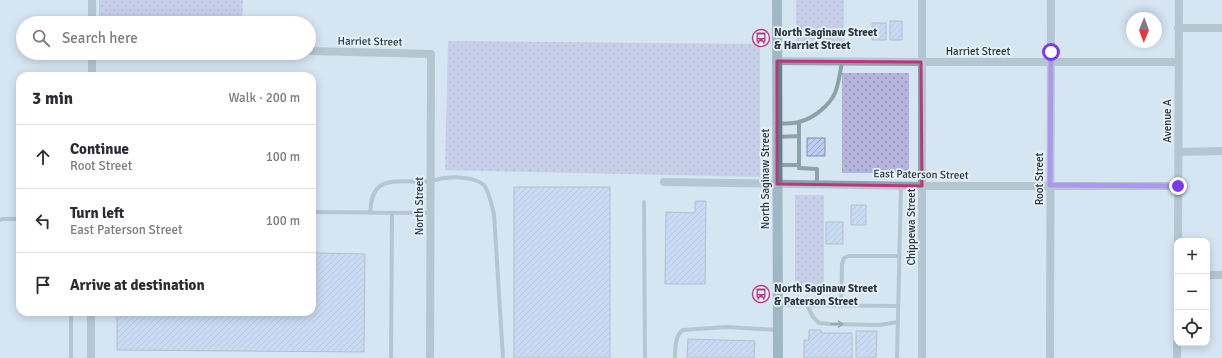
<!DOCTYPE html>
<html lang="en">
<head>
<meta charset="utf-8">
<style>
	body { margin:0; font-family:Signika,sans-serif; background:#f7f7f7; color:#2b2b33 }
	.controls { position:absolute; right:12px; bottom:12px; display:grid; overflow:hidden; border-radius:8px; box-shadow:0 2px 10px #0003 }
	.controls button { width:36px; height:36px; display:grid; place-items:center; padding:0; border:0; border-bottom:1px solid #e1e1e2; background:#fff; color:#2b2b33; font:20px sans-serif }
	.compass { position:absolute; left:1126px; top:12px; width:36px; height:36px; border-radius:50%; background:#fff; box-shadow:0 2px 10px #0003; rotate:181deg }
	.stop { position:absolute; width:12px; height:12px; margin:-9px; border:3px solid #7c3aed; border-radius:50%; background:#fff }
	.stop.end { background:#7c3aed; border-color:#fff; box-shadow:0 1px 4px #0008 }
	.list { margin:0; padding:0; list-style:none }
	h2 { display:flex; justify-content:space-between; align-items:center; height:52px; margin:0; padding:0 16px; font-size:17px }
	h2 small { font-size:13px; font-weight:400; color:#7c7c81 }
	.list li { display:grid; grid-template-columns:26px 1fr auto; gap:12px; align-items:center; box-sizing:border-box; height:64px; padding:0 16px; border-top:1px solid #e1e1e2 }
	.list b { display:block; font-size:15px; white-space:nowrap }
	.list p { margin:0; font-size:13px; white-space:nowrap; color:#7c7c81 }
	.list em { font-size:13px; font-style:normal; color:#7c7c81 }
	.icon { flex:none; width:22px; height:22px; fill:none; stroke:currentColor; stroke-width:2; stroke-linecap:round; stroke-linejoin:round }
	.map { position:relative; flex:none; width:1222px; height:358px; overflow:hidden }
	.search { position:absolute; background:#fff; box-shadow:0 2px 10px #0003; left:16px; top:16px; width:300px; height:44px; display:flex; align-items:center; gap:10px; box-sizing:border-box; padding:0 14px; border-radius:22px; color:#7c7c81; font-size:15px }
	.panel { position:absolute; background:#fff; box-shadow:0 2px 10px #0003; left:16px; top:72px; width:300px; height:244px; border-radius:12px }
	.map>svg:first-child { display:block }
	.grass { fill:url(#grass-dots) }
	.building { fill:url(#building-hatch); stroke:#888f9f }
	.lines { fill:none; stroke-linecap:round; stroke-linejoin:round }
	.service { stroke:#8ca2a9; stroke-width:4 }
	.minor { stroke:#8ca2a9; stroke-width:8 }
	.secondary { stroke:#61828d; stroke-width:10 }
	.oneway { stroke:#4f5b61 }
	.route { stroke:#7c3aed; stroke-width:5 }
	.marked { fill:none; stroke:#ba377e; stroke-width:3; stroke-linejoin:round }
	.labels { text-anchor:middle; stroke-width:3.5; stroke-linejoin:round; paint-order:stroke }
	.poi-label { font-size:11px; font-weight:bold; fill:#2e353a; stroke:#e5f2fc; text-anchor:start }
	.street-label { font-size:11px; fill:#2e353a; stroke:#e5f2fc }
</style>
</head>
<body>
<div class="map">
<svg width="1222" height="358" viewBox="0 0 1222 358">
	<defs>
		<pattern id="grass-dots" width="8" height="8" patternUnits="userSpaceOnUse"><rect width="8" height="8" fill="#b5b4dc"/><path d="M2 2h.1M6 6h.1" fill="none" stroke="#9493b3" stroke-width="1.8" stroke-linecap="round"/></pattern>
		<pattern id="building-hatch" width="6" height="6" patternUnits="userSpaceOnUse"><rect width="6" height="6" fill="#bacef6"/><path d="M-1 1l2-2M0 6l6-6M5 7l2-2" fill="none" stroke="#98a8c8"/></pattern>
	</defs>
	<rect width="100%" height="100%" fill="#d5e5f2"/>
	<!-- grass -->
	<path class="grass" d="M99 0H243L242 23H99Z
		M796 0H844V49H796Z
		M448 41 760 44V177L445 170Z
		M842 73H909V173H842Z
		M795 195H824V292H795Z"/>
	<!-- building -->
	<path class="building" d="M890 21H902V40H890Z
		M872 23H886V40H872Z
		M807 138H825V156H807Z
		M514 187H610V358H514Z
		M695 201H706L705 284H665L666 212 695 213Z
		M851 205H866V225H851Z
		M826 222H843V244H826Z
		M312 253 365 254 364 352 117 350V312H312Z
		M809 330H821V333H852V358H804V340H809Z
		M856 331H877L876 358H856Z
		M688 339 755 341 754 358H687Z"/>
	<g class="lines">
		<!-- service -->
		<path class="service" d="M799 122V168L817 169V184
			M777 124C784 123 792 124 799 122 814 118 829 106 835 93 839 83 840 72 842 62
			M777 137 799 136
			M777 165H799
			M644 202 645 358
			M312 212 430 213
			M370 213C371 205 371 195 377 189 389 176 414 184 430 181 436 181 440 178 445 178 455 176 477 178 484 185 489 191 492 207 494 214L503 358
			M0 220 2 219H20
			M777 305 898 306
			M807 305 813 317 819 323 830 324 879 325 898 322
			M841 305 842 264 844 258 849 256H899
			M71 358V312
			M391 358 392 213
			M675 358C675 349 675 335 683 330L726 327 777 330
			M897 358 901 185"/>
		<!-- minor -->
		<path class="minor" d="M92 23V0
			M1178 28H1222
			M309 51 431 54 430 358
			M777 61 912 62H1178
			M92 76V53
			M1178 152 1222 151
			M664 182 922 186H1178
			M1178 241 1179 0
			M1207 275H1222
			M91 312V358
			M922 358V0
			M1050 358 1051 0
			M1177 358V343"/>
		<!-- secondary -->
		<path class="secondary" d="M777 0 778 358"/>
	</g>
	<!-- one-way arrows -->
	<defs><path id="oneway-shaft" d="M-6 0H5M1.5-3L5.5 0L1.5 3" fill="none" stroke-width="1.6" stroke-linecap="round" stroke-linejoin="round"/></defs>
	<use class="oneway" href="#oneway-shaft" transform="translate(837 324) rotate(1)"/>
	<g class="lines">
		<!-- route -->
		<path class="route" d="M1051 52 1050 185 1178 186"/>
	</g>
	<!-- marked area -->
	<path d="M0 0H1222V358H0ZM777 61 921 62 922 186 777 184Z" fill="#d5e5f2" fill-opacity=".55" fill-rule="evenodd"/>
	<path class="marked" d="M777 61 921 62 922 186 777 184Z"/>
	<!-- icons -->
	<defs>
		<g id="bus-ring" transform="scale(0.9)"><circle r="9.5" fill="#e5f2fc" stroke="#ba377e" stroke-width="1.5"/><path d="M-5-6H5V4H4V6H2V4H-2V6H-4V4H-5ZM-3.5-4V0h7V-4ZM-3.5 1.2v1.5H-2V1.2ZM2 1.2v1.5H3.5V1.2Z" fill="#ba377e"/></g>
	</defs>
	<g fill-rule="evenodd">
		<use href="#bus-ring" x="761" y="38"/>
		<use href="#bus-ring" x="761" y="294"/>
	</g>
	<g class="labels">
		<!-- poi labels -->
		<g class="poi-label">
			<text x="774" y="36">North Saginaw Street<tspan x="774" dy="13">&amp; Harriet Street</tspan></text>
			<text x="774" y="292">North Saginaw Street<tspan x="774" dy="13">&amp; Paterson Street</tspan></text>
		</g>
		<!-- street labels -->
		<g class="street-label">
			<text transform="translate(370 41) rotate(1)" y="4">Harriet Street</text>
			<text x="978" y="55">Harriet Street</text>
			<text transform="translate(1167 121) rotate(-90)" y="4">Avenue A</text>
			<text transform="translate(921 174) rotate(1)" y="4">East Paterson Street</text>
			<text transform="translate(765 179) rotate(-90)" y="4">North Saginaw Street</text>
			<text transform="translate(1039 179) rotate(-90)" y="4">Root Street</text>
			<text transform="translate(419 206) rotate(-90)" y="4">North Street</text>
			<text transform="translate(911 227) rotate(-90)" y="4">Chippewa Street</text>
		</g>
	</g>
</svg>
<div class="controls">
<button>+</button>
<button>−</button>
<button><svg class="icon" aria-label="locate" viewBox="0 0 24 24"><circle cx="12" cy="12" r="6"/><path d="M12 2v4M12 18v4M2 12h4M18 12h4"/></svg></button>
</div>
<svg class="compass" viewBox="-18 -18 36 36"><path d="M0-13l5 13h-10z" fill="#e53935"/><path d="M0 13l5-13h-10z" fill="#7c7c81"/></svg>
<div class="stop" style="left:1051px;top:52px"></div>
<div class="stop end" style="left:1178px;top:186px"></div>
<div class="search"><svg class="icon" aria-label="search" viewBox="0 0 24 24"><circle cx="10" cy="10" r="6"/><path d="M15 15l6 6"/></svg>Search here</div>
<section class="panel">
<h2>3 min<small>Walk · 200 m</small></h2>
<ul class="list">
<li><svg class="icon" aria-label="ahead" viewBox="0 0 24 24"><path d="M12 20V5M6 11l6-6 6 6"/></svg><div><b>Continue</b><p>Root Street</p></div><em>100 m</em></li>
<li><svg class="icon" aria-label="left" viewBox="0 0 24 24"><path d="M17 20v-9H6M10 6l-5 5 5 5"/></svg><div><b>Turn left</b><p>East Paterson Street</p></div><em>100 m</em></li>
<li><svg class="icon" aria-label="arrive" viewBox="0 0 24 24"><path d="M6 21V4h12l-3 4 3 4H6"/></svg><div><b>Arrive at destination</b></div></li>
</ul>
</section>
</div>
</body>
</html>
